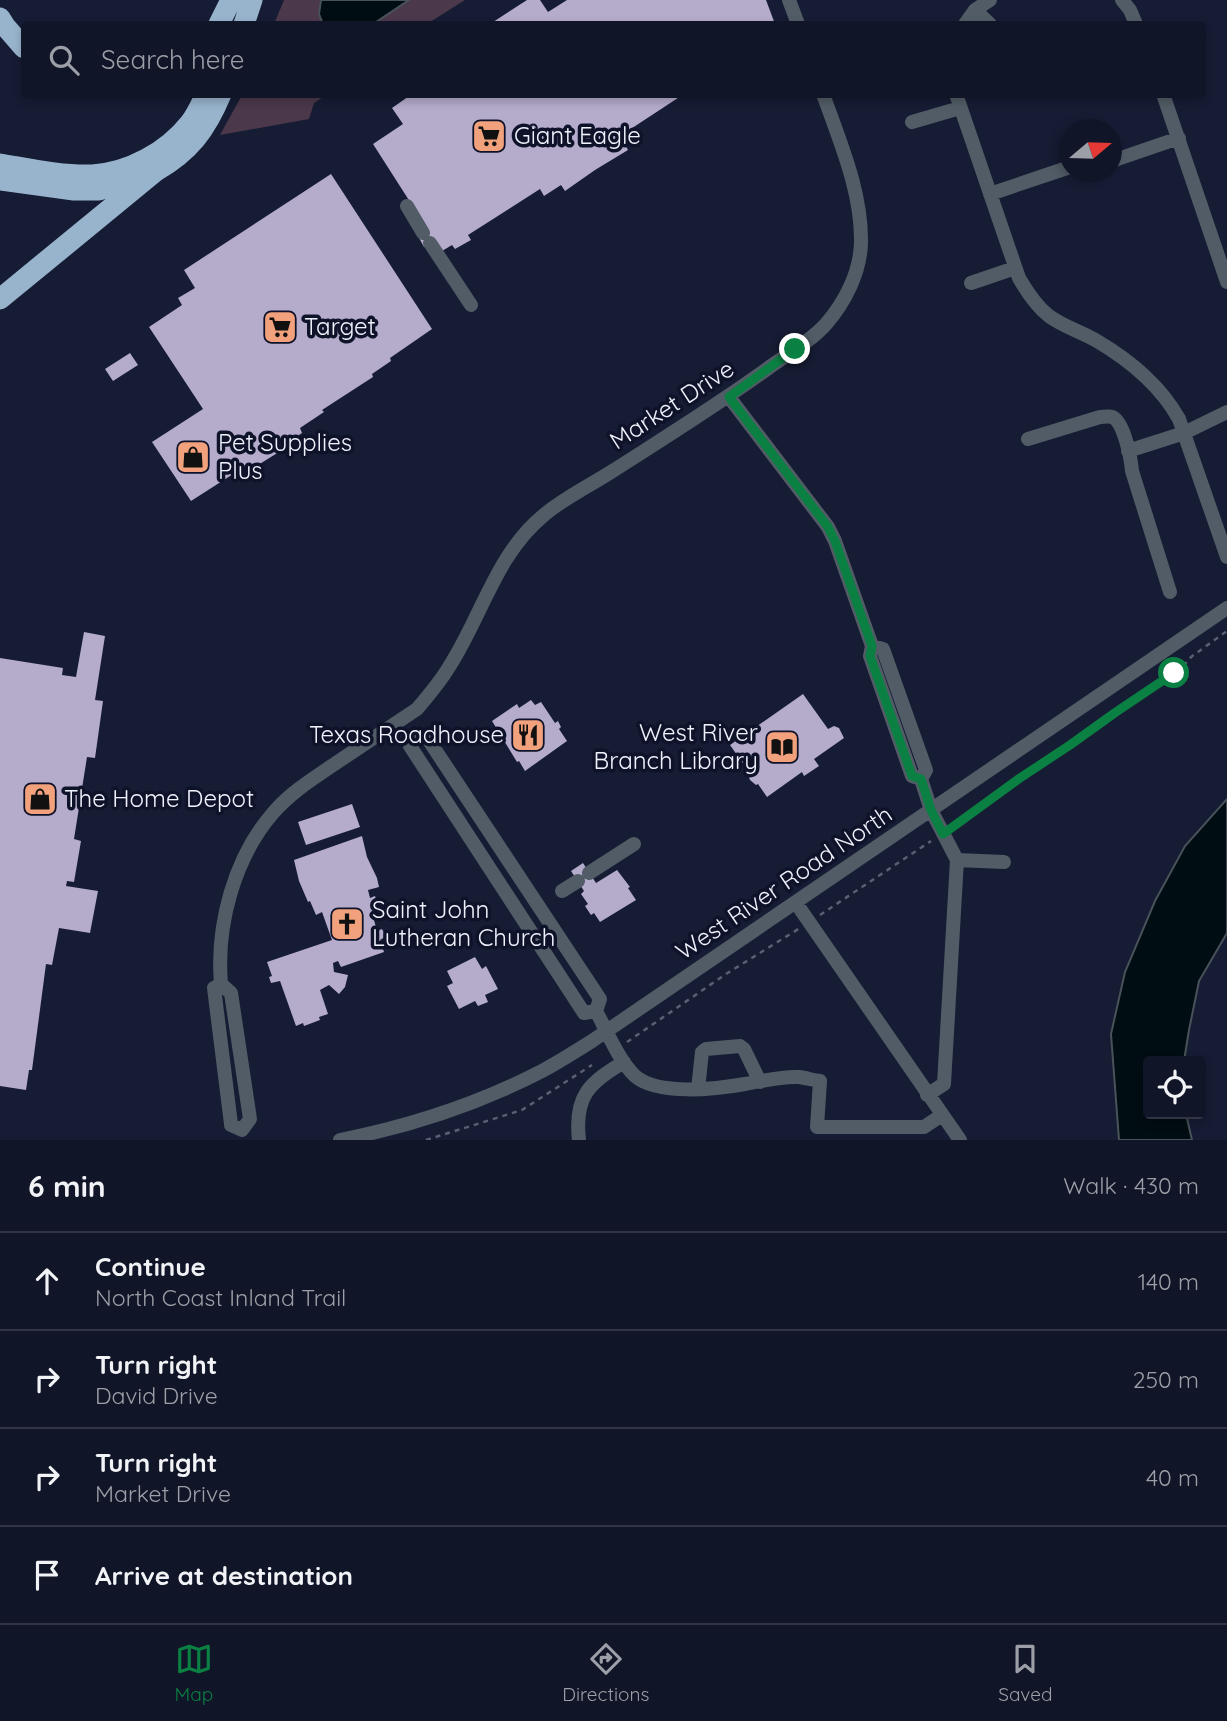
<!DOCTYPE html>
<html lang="en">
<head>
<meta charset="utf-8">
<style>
	body { margin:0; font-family:Quicksand,sans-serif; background:#1e2233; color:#f1f3f6 }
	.controls { position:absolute; right:21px; bottom:21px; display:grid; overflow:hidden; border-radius:7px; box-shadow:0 4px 10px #0003 }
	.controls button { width:63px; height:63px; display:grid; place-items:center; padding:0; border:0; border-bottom:2px solid #303444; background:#101527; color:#f1f3f6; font:35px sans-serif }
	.compass { position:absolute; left:1059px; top:119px; width:63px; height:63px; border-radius:50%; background:#101527; box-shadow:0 4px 10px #0003; rotate:71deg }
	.stop { position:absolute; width:21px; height:21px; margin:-16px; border:5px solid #0b8043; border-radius:50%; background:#fff }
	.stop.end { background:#0b8043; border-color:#fff; box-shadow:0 2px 7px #0008 }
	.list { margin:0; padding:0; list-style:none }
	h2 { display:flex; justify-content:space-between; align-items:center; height:91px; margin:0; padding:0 28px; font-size:30px }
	h2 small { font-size:23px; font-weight:400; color:#9c9fa7 }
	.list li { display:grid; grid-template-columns:46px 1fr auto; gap:21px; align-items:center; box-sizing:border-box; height:98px; padding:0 28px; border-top:2px solid #303444 }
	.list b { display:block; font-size:26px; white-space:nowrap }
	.list p { margin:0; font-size:23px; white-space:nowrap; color:#9c9fa7 }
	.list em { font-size:23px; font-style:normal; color:#9c9fa7 }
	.icon { flex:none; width:38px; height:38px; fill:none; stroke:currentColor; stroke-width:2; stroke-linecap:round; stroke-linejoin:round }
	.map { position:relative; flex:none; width:1227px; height:1140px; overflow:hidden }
	.search { position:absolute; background:#101527; box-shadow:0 4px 10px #0003; left:21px; right:21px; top:21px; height:77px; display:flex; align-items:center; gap:18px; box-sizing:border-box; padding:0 24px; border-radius:7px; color:#9c9fa7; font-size:26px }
	.sheet { height:483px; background:#101527 }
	nav { display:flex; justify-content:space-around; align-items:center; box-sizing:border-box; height:98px; border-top:2px solid #303444; background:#101527; font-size:19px; color:#9c9fa7 }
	nav a { display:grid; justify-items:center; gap:4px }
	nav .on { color:#0b8043 }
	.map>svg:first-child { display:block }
	.green { fill:#4b384b }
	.water { fill:#000d12; stroke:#485258; stroke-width:2 }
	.building { fill:#b5abcb }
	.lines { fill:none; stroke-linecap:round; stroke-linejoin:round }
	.path { stroke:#5a5f72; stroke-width:2.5; stroke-dasharray:5 5; stroke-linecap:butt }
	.minor { stroke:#515c66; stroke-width:14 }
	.highway { stroke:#98b4cd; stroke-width:21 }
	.route { stroke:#0b8043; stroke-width:9 }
	.labels { text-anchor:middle; stroke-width:7; stroke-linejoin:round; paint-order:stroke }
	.poi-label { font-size:24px; fill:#eff2fc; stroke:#0e132a; text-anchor:start }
	.street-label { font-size:24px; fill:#eff2fc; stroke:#0e132a }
</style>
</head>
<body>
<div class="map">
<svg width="1227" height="1140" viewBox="0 0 1227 1140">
	<rect width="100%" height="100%" fill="#161c34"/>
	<!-- green -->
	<path class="green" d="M284 0H465L427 24H274Z
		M242 95V94L326 95 314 103 309 119 220 135Z"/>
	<!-- water -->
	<path class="water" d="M321 0H409L373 24H323L319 14Z
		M1227 799V933L1199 981 1189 1030 1184 1061H1148V1114H1186L1192 1140H1119L1111 1034 1125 972 1155 901 1185 846Z"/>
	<!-- building -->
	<path class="building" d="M527 0H540L548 12 567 0H766L775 24H490Z
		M412 94H684L620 136 628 150 595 170 565 191 561 185 544 196 540 189 468 235 471 240 455 249 452 245 442 251 424 247 418 236 428 230 373 144 403 124 392 108Z
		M331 174 432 329 390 358 391 361 372 374 373 377 322 410 324 412 300 428 302 433 285 444 287 447 253 468 252 466 243 472 241 469 191 501 152 442 203 409 149 327 182 305 178 298 195 288 184 270Z
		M130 353 138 365 113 381 105 369Z
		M84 632 105 636 95 700 103 701 95 758 87 757 74 839 81 841 74 882 67 881 66 886 98 891 90 933 59 928 52 965 46 964 32 1070H29L26 1090 0 1086V658L63 668 62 675 76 677Z
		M803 694 828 729 834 726 839 728 844 738 814 759 819 766 804 776 802 772 767 797 758 784 756 785 750 780 748 775 749 772 730 745Z
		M531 700 535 705 541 702 555 723 558 721 561 727 559 729 567 741 525 771 519 761 517 762 492 721 517 704 519 708Z
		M352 804 360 827 306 845 298 822Z
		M362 836 367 857 377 878 379 887 368 890 370 898 375 896 379 909 375 911 378 919 374 920 377 931 382 929 384 933 385 937 380 940 384 952 341 967 338 961 333 963 334 972 348 975 345 987 339 994 329 985 320 990 328 1014 319 1017 320 1020 304 1026 303 1023 296 1026 280 981 271 983 269 977 272 976 267 962 332 940 322 912 316 915 310 901 308 902 299 881 294 860Z
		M583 863 596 883 617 870 630 887 628 888 636 900 600 922 594 913 591 915 585 906 588 904 581 894 584 891 571 871Z
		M475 957 482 969 486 966 498 989 485 995 488 1002 478 1006 475 1001 459 1009 447 986 453 983 447 971Z"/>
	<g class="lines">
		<!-- path -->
		<path class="path" d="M954 826 1020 778 1070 745 1158 683 1180 670 1191 657 1227 631
			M820 915 931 841
			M627 1042 726 974 800 928
			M426 1140 522 1110 592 1065"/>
		<!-- minor -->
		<path class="minor" d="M789 0 798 24
			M1122 0 1130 10 1136 24
			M975 10 990 24
			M965 24 975 10 990 0
			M956 94 1019 278C1027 292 1036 306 1049 316 1064 327 1082 332 1097 341 1131 361 1160 385 1179 419L1227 557
			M1163 94 1227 282
			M912 122 960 108
			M1112 161 1179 138
			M990 194 1070 167
			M407 206 423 233
			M430 243 471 305
			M971 283 1015 268
			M729 397 828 527 835 541 872 646 870 656 912 776 921 779 926 770 883 649 872 646
			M1028 439 1100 417C1103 417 1109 416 1112 417 1124 421 1131 459 1132 471L1170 592
			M1128 451 1184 433 1227 412
			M426 736 600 999 596 1011 584 1013 410 746 415 737Z
			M921 779 931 810 957 860 1004 862
			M589 873 634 844
			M562 891 578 881
			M796 903 960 1140
			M221 984 214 988 231 1124V1125L242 1130 250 1119 231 993 221 984C216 925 234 858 273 813 291 792 314 778 336 763 363 745 390 727 417 709 429 695 440 682 449 667 482 616 496 554 544 515 564 498 589 486 611 472 664 438 716 406 767 369 786 355 810 342 826 324 845 302 860 273 861 243 862 192 840 142 823 94
			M596 1011C607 1031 619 1061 635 1076 658 1096 717 1089 745 1084 763 1081 781 1076 799 1077 806 1078 813 1080 820 1081L817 1127H924L942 1115
			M698 1089 702 1052 706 1049 740 1046 744 1049 760 1082
			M927 1095 944 1084 957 860
			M340 1140C411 1126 478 1104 542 1071 559 1062 576 1051 592 1041L1227 608
			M579 1140C574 1096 589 1083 624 1062"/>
		<!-- highway -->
		<path class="highway" d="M0 18 5 26 24 48
			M219 24 231 0
			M244 24 252 0
			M0 164C30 169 61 176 92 175 129 173 167 152 190 123 197 114 201 104 206 94
			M0 180 74 190H99L135 179
			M0 299 156 171C190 151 206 130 221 94"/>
	</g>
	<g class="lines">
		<!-- route -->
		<path class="route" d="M795 349 729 397 828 527 835 541 872 646 870 656 912 776 921 779 931 810 943 834 1020 778 1070 745 1116 712 1174 673"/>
	</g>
	<!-- icons -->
	<defs>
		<g id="supermarket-square" transform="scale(1.75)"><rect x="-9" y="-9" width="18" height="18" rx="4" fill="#f1a17b" stroke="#0e132a"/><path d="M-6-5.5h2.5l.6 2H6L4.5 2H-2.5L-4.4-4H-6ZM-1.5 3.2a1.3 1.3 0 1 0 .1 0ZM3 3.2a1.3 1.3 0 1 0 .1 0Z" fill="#111"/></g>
		<g id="shop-square" transform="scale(1.75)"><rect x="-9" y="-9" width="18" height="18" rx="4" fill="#f1a17b" stroke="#0e132a"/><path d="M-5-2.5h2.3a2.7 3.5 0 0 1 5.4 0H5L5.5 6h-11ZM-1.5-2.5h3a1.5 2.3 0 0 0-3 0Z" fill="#111"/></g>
		<g id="restaurant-square" transform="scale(1.75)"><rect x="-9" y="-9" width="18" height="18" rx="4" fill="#f1a17b" stroke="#0e132a"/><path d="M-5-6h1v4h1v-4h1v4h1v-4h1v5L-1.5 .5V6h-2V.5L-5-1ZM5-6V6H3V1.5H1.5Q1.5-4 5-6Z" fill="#111"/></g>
		<g id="library-square" transform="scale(1.75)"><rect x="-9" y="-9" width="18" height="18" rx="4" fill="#f1a17b" stroke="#0e132a"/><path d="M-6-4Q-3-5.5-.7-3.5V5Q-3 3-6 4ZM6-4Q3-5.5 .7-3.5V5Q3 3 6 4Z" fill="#111"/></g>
		<g id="church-square" transform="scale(1.75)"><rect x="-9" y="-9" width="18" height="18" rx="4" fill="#f1a17b" stroke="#0e132a"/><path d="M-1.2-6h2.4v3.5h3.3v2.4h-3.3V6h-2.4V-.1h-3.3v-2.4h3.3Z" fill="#111"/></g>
	</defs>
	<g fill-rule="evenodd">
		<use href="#supermarket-square" x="489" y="136"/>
		<use href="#supermarket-square" x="280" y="327"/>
		<use href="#shop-square" x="193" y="457"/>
		<use href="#restaurant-square" x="528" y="735"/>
		<use href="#library-square" x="782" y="747"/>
		<use href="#shop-square" x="40" y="799"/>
		<use href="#church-square" x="347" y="924"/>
	</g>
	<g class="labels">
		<!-- poi labels -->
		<g class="poi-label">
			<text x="514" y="144">Giant Eagle</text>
			<text x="304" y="335">Target</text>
			<text x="218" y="451">Pet Supplies<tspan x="218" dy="28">Plus</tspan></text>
			<text x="758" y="741" text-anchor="end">West River<tspan x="758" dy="28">Branch Library</tspan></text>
			<text x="504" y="743" text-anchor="end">Texas Roadhouse</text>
			<text x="64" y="807">The Home Depot</text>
			<text x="372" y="918">Saint John<tspan x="372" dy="28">Lutheran Church</tspan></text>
		</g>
		<!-- street labels -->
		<g class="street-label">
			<text transform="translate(672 405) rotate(-33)" y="8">Market Drive</text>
			<text transform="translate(784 883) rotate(-34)" y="8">West River Road North</text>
		</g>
	</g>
</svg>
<div class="controls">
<button><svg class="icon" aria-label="locate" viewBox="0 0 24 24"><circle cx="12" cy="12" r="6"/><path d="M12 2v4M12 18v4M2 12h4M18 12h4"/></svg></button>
</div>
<svg class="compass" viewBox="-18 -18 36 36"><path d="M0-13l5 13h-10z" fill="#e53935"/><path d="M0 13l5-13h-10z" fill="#9c9fa7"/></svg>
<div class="stop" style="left:1174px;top:673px"></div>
<div class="stop end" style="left:795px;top:349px"></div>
<div class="search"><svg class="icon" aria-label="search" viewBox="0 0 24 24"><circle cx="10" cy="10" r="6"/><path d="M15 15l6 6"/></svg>Search here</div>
</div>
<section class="sheet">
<h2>6 min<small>Walk · 430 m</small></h2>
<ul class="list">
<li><svg class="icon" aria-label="ahead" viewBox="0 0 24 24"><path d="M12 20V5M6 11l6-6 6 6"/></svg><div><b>Continue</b><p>North Coast Inland Trail</p></div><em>140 m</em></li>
<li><svg class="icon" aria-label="right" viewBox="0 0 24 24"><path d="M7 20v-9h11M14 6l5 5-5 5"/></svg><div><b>Turn right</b><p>David Drive</p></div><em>250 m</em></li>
<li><svg class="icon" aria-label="right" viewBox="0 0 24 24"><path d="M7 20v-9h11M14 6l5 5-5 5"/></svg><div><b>Turn right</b><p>Market Drive</p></div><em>40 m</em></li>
<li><svg class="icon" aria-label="arrive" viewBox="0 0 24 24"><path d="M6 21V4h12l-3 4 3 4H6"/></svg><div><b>Arrive at destination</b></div></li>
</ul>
</section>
<nav>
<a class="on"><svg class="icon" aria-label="map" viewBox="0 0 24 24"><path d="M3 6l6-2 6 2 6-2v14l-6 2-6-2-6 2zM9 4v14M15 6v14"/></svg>Map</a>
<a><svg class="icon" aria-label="directions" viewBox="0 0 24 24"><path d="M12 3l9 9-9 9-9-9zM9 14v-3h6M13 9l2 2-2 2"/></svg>Directions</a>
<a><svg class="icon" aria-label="saved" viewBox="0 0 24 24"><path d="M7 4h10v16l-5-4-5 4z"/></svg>Saved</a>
</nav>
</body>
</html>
